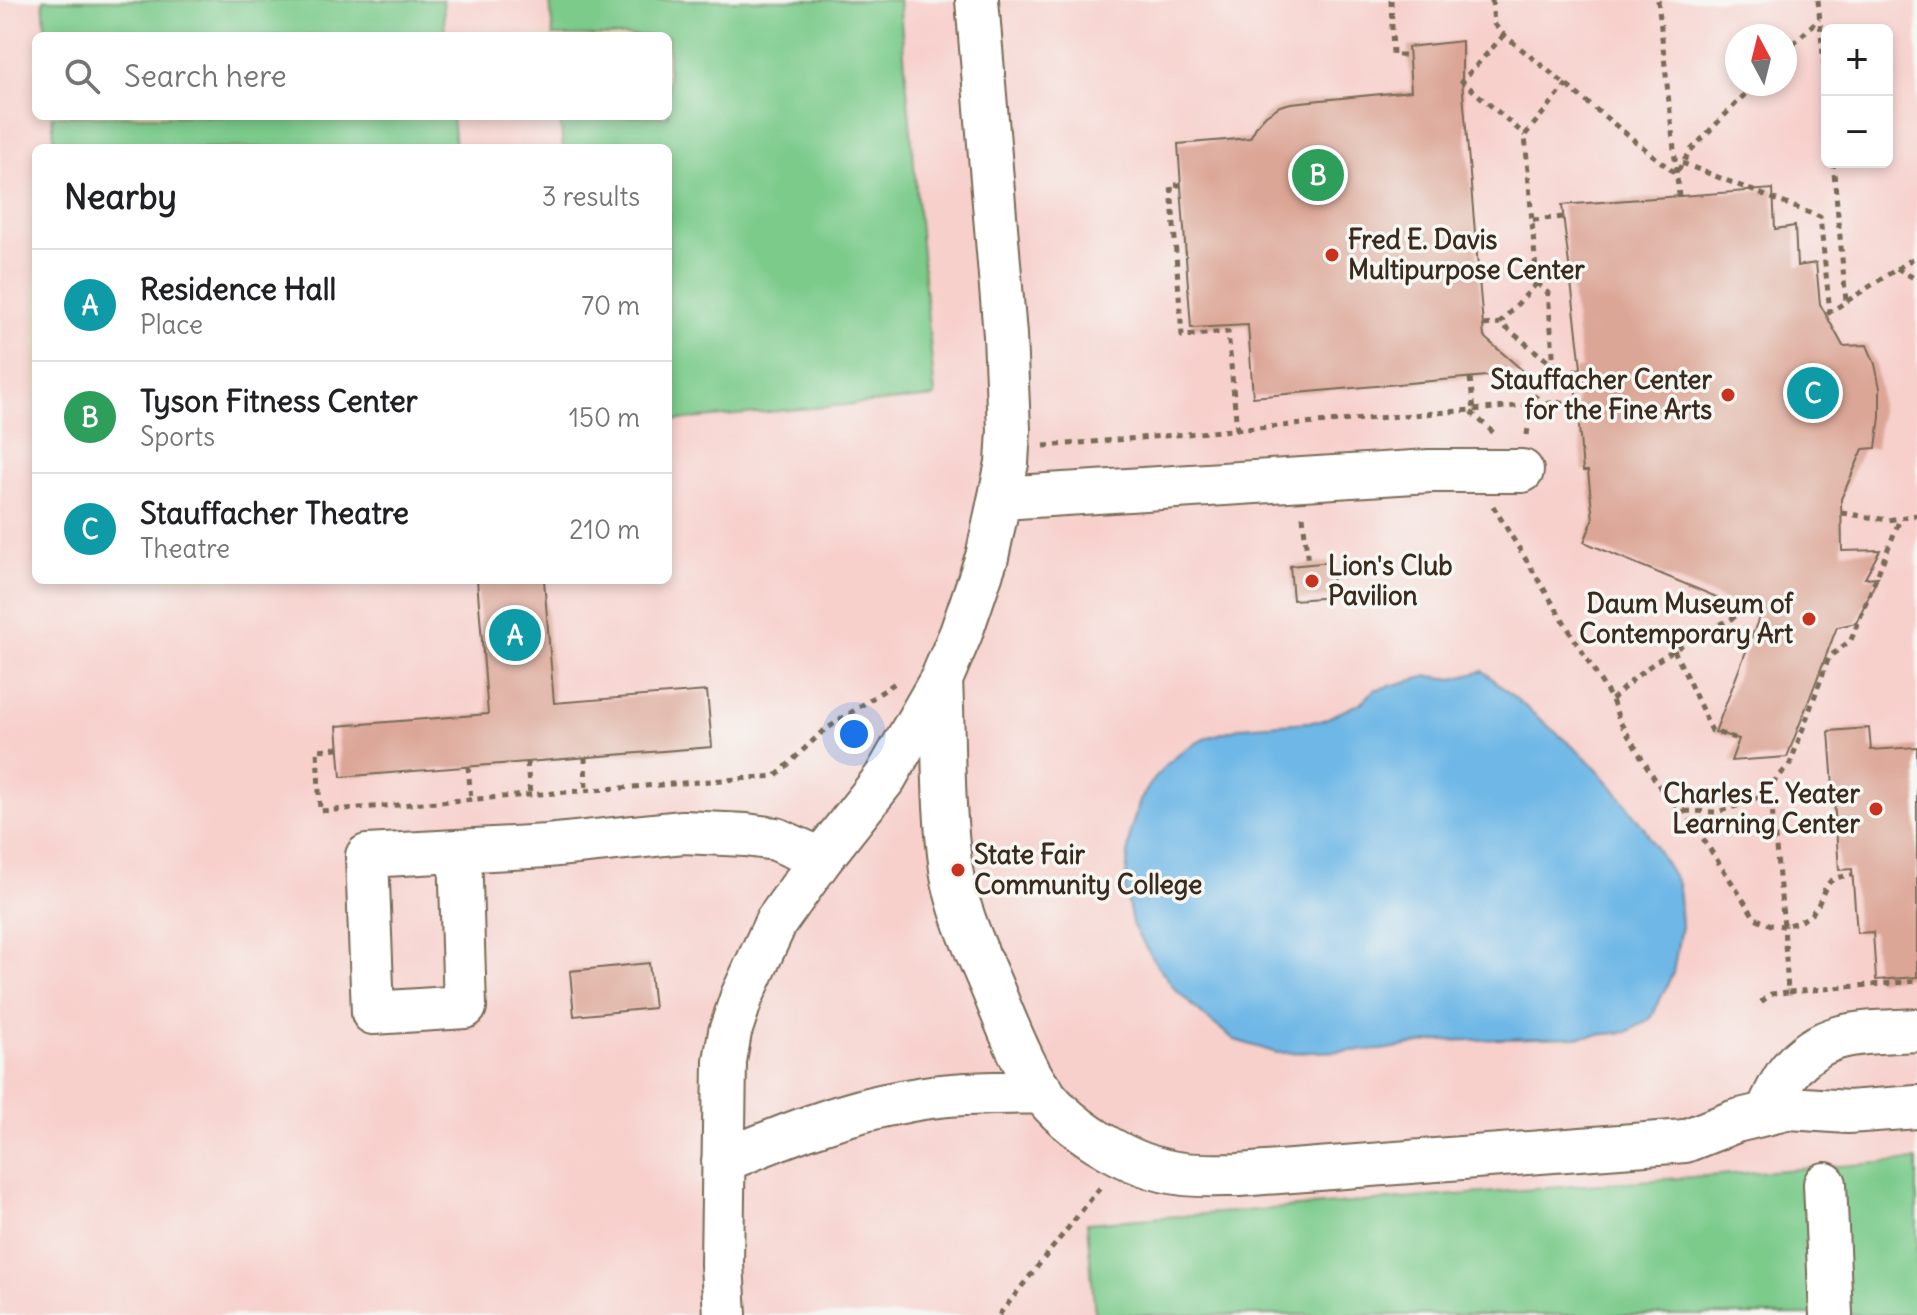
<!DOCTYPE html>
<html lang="en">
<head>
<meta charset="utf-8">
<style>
	body { margin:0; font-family:Delius,sans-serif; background:#f6f6f6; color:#202124 }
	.controls { position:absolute; right:24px; top:24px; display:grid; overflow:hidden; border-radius:12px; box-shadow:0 4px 12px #0003 }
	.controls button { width:72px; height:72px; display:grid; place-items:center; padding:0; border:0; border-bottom:2px solid #e0e0e0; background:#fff; color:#202124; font:40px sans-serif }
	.compass { position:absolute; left:1725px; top:24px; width:72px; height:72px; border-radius:50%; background:#fff; box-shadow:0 4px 12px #0003; rotate:353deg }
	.you { position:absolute; left:854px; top:734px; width:28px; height:28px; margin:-20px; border:6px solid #fff; border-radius:50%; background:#1a73e8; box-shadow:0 0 0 12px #1a73e833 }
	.badge { display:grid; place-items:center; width:52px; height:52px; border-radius:50%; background:#c8321e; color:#fff; font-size:26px; font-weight:700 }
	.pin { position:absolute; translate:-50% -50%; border:4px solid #fff; box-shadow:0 2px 8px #0006 }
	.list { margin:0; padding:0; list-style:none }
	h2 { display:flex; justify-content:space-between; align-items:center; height:104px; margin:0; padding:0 32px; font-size:34px }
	h2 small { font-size:26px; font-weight:400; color:#757577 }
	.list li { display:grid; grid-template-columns:52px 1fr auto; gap:24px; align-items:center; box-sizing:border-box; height:112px; padding:0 32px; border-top:2px solid #e0e0e0 }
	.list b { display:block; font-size:30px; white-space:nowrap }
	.list p { margin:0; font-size:26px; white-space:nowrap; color:#757577 }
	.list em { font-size:26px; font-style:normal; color:#757577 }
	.icon { flex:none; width:44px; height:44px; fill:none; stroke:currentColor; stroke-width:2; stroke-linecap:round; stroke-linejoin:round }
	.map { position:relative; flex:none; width:1917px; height:1315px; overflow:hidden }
	.search { position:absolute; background:#fff; box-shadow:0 4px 12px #0003; left:32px; top:32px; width:640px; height:88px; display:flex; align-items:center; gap:20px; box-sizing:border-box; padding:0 28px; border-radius:12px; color:#757577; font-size:30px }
	.panel { position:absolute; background:#fff; box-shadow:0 4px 12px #0003; left:32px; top:144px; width:640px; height:440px; border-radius:12px }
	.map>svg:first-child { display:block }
	.built { fill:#f7d0cc; fill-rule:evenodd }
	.green { fill:#7ccb8b; stroke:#5c7a54; stroke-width:2 }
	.water { fill:#6eb7e6; stroke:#547082; stroke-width:2 }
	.building { fill:#dca696 }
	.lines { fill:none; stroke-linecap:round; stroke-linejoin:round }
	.minor-casing { stroke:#796a57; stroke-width:46 }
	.path { stroke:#796a57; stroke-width:5; stroke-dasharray:6 6; stroke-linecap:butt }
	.minor { stroke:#fff; stroke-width:42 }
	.poi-dot { fill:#c8321e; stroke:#f6f6f2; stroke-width:3 }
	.labels { text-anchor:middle; stroke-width:7; stroke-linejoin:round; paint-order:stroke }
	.poi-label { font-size:26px; font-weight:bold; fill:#3b2a1e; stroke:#f6f6f2; text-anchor:start }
</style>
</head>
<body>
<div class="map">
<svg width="1917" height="1315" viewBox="0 0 1917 1315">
	<rect width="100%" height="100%" fill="#f6f6f2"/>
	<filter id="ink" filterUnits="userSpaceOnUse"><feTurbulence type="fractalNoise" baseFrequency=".0125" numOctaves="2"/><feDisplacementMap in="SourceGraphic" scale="16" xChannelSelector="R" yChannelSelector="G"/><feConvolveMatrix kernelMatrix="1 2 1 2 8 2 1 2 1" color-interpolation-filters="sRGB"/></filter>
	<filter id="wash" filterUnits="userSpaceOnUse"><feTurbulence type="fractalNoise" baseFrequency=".006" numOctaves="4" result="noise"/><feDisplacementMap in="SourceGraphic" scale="32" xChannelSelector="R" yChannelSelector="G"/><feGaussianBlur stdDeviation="1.8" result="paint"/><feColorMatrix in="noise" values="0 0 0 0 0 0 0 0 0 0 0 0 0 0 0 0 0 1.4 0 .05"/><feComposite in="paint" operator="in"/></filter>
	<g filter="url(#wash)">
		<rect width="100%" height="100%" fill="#ebe1c1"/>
		<!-- built -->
		<path class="built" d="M0 0H1917V1160L1088 1223 1095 1315H0ZM1827 30H1887V162H1827ZM36 36H668V116H36ZM1737 36H1785V84H1737ZM36 148H668V580H36Z"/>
		<!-- green -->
		<path class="green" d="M43 0H443L445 36H46Z
			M550 0H899L935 397 668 421V148H563L560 116H668V36H553Z
			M52 116H452L455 148H55Z
			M1917 1160V1315H1095L1087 1223Z"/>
		<!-- water -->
		<path class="water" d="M1483 671 1585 757 1612 786 1644 828 1678 884 1681 926 1673 973 1651 1018 1627 1032 1575 1037 1437 1041 1381 1050 1277 1053 1235 1040 1205 1017 1176 990 1153 959 1133 926 1125 889 1130 832 1140 801 1149 786 1165 766 1187 748 1206 738 1242 727 1321 721 1363 702 1374 690 1429 676 1454 679Z"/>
		<g id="blocks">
			<!-- building -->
			<path class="building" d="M1462 41V81L1484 337 1522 370 1520 373 1253 397 1248 325 1191 328 1178 144 1250 138 1257 125 1266 115 1280 106 1291 103 1411 91 1408 47Z
				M1773 189 1775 229 1795 226 1797 266 1816 263 1820 304 1843 346 1867 345 1875 364 1880 388V417L1876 448 1863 449 1841 499 1842 551 1880 550 1865 578 1878 577 1856 623 1837 627 1787 757 1731 761 1739 739 1715 732 1760 615 1584 542 1593 520 1588 471H1583L1574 370 1581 368 1562 205Z
				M1331 562 1334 597 1293 600 1290 566Z
				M477 580H544L554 703 707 691 712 747 341 777 337 726 488 714Z
				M1869 728 1871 750 1917 747V977L1876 980 1873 932 1857 933 1852 869 1839 870 1829 731Z
				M649 963 654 1008 574 1016 570 971Z"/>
		</g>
	</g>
	<g filter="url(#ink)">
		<use href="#blocks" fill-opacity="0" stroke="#796a57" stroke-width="2"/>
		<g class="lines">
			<!-- minor casing -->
			<g class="minor-casing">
				<path id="minor" d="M1001 498 1430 471H1522
					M941 680C944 743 942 807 951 869 957 910 977 952 993 990 1005 1020 1017 1051 1033 1079 1061 1126 1129 1168 1184 1174 1202 1176 1221 1175 1239 1175L1685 1141 1736 1121 1790 1108 1848 1112 1917 1107
					M460 851 465 1007 373 1013 367 856 547 846 683 832 746 835 776 839 821 859
					M1766 1114C1773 1100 1780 1082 1790 1070 1824 1028 1868 1033 1917 1030
					M723 1161C783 1136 842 1112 906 1101 951 1092 997 1093 1043 1092
					M1825 1184 1831 1315
					M725 1315 722 1264 725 1061 730 1032 742 996 776 922 821 859 885 778 941 680 961 633 987 557 1007 463 1009 430 1005 335 977 0"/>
			</g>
			<!-- path -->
			<path class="path" d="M1391 0 1393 55H1409
				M1492 0 1494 24 1504 35 1676 174 1690 151 1755 84
				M1658 0 1679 196
				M1818 0 1827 99
				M1504 35 1462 81 1525 135
				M1785 53 1819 18
				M1833 162 1846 301
				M1682 163 1820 217 1830 312
				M1181 185H1171L1182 336 1228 332 1237 430
				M1533 220 1564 217
				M1897 268 1917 280
				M1537 283 1548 293 1554 366
				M1827 314 1917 256
				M1484 325 1500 323
				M1470 378 1474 411
				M1471 412 1496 435
				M1527 435 1531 405 1554 366 1500 323 1537 283 1525 135 1567 84
				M1044 446 1577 401
				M1493 506 1612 700 1620 722 1667 799 1685 811 1755 918 1771 925 1784 926 1788 992 1917 981
				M1842 513 1888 520 1917 515
				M1303 516 1308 565
				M1674 650 1712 731 1735 738
				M1612 700C1649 659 1700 634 1749 610
				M338 748 317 750 320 811 776 776 822 732 898 681
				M585 757 586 791
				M527 762 530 795
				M468 766 471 799
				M1770 788 1784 926C1794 923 1806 921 1813 912 1830 891 1817 878 1853 875
				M1685 811 1717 812 1743 804 1761 796 1790 764 1829 657 1851 640 1900 519
				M1761 1002 1771 994 1788 992
				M999 1315 1103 1184"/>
			<!-- minor -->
			<use href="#minor" class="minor"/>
		</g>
	</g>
	<!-- markers -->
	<g class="poi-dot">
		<circle cx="1332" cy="255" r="8"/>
		<circle cx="1728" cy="395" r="8"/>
		<circle cx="1312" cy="581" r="8"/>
		<circle cx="1809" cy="619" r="8"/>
		<circle cx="1876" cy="809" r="8"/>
		<circle cx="958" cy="870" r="8"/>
	</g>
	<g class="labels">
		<!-- poi labels -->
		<g class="poi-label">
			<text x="1348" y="249">Fred E. Davis<tspan x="1348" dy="30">Multipurpose Center</tspan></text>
			<text x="1712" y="389" text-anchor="end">Stauffacher Center<tspan x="1712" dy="30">for the Fine Arts</tspan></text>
			<text x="1328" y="575">Lion's Club<tspan x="1328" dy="30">Pavilion</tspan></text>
			<text x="1793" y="613" text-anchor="end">Daum Museum of<tspan x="1793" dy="30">Contemporary Art</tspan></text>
			<text x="1860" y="803" text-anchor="end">Charles E. Yeater<tspan x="1860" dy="30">Learning Center</tspan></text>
			<text x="974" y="864">State Fair<tspan x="974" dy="30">Community College</tspan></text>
		</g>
	</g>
</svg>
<div class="controls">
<button>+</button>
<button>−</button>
</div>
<svg class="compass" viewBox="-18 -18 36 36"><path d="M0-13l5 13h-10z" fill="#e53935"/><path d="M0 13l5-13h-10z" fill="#757577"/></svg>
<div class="you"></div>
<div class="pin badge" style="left:515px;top:635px;background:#0f9aa8">A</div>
<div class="pin badge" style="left:1318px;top:175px;background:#2e9e5b">B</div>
<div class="pin badge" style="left:1813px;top:393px;background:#0f9aa8">C</div>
<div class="search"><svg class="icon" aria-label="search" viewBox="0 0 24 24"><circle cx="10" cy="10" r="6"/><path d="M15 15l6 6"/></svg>Search here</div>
<section class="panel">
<h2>Nearby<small>3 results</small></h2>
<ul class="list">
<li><span class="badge" style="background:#0f9aa8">A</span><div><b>Residence Hall</b><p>Place</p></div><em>70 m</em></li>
<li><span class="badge" style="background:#2e9e5b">B</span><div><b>Tyson Fitness Center</b><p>Sports</p></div><em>150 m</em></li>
<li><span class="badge" style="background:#0f9aa8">C</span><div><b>Stauffacher Theatre</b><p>Theatre</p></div><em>210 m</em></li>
</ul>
</section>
</div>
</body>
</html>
